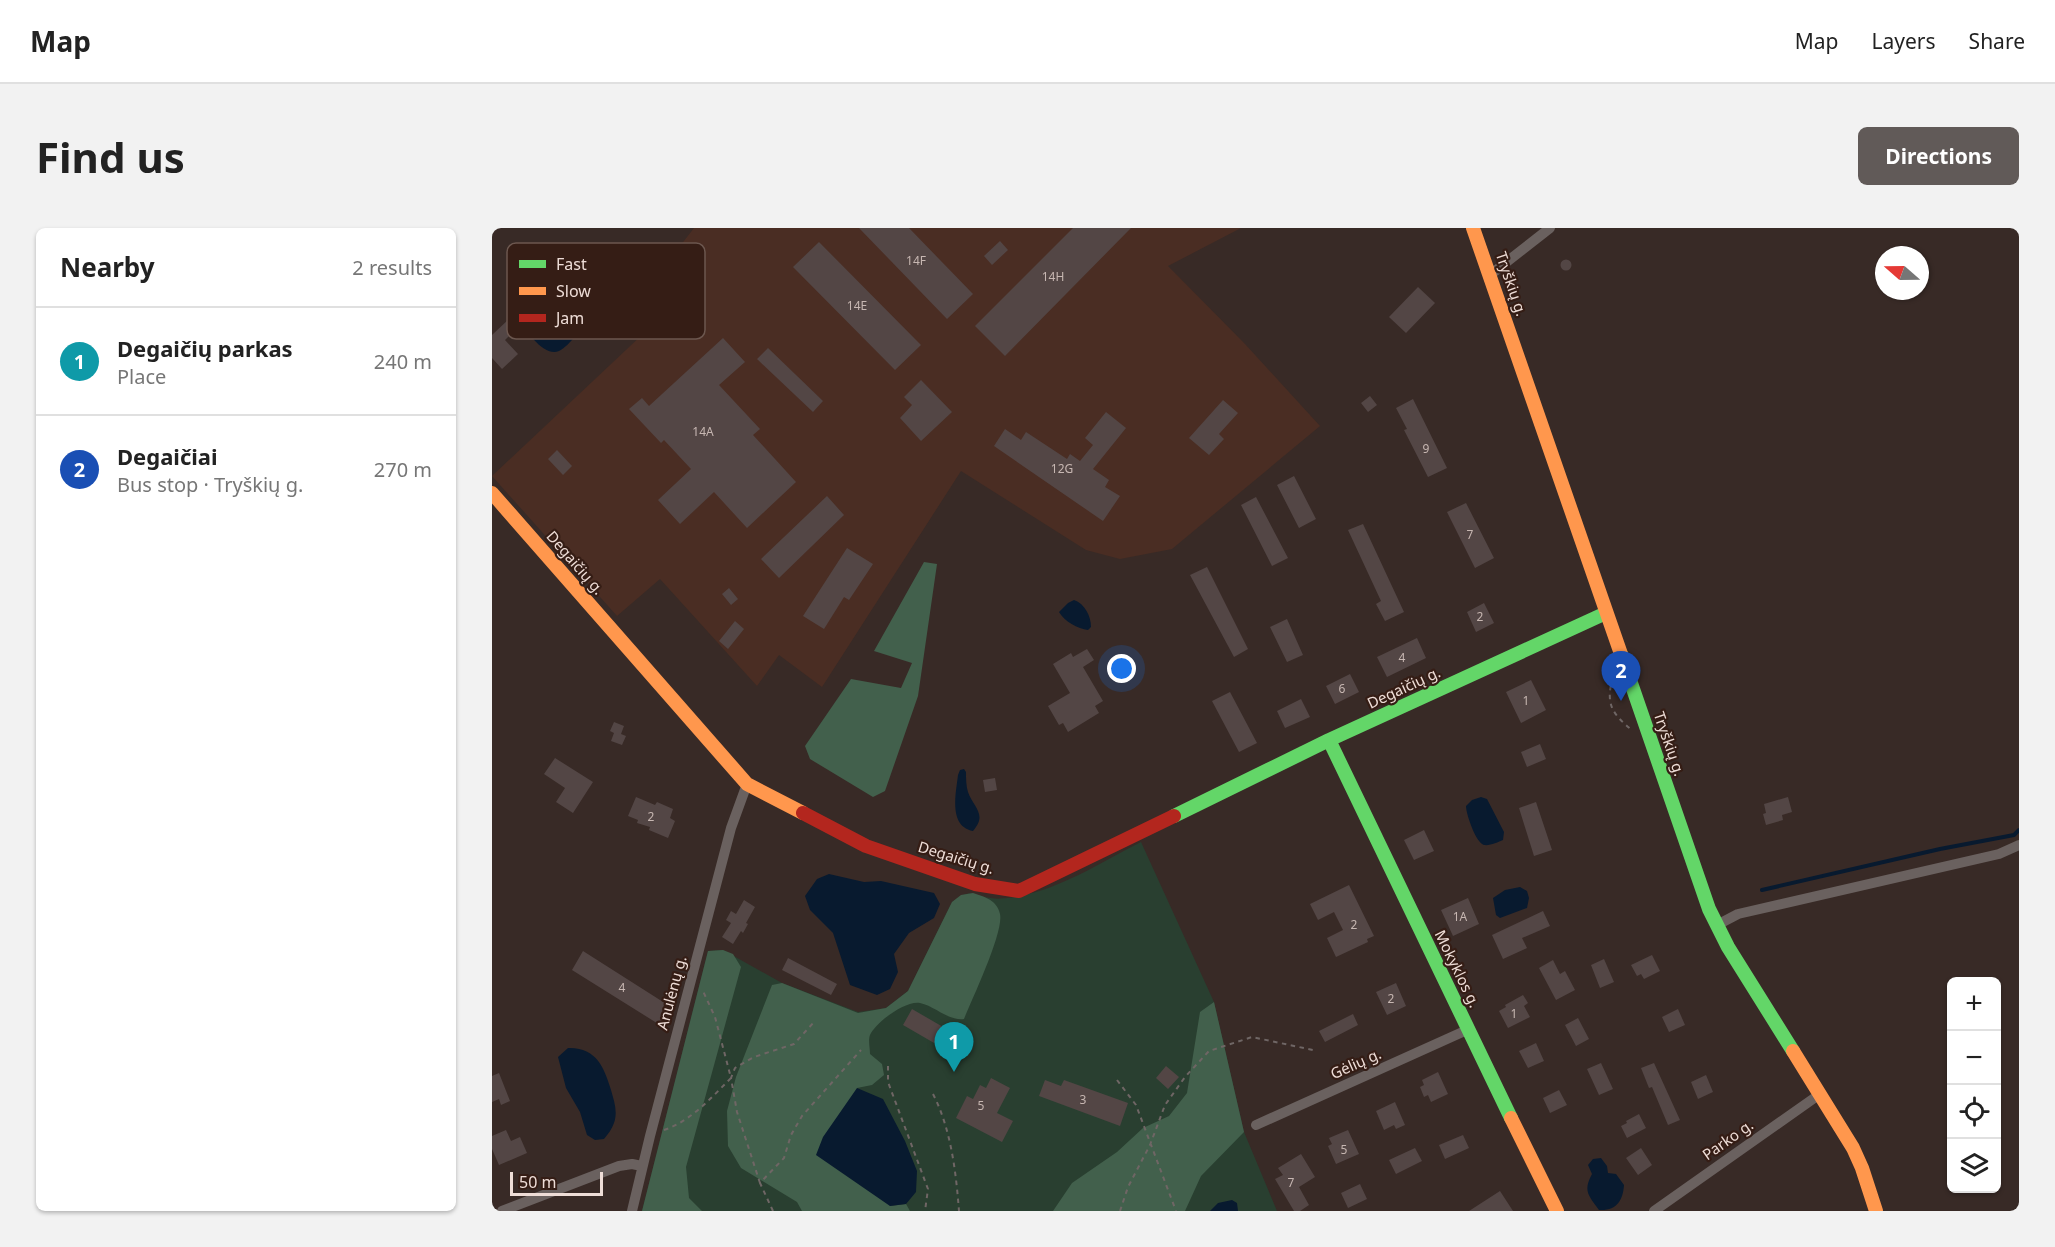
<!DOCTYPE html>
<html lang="en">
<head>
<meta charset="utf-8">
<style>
	body { margin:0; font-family:"Noto Sans",sans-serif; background:#f2f2f2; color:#222 }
	.controls { position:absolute; right:18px; bottom:18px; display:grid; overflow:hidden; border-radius:9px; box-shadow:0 2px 4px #0004 }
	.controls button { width:54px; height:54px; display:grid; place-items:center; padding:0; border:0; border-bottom:2px solid #e0e0e0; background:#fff; color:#222; font:30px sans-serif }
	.compass { position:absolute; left:1383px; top:18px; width:54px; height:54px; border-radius:50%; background:#fff; box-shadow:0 2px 4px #0004; rotate:290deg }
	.scale { position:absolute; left:18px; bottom:15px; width:93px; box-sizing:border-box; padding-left:6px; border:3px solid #eeddd7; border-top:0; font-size:16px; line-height:21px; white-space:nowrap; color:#eeddd7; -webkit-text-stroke:4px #351d15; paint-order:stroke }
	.you { position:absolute; left:630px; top:441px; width:21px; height:21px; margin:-15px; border:4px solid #fff; border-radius:50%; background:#1a73e8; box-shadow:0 0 0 9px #1a73e833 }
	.badge { display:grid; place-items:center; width:39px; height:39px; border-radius:50%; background:#615a58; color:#fff; font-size:20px; font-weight:700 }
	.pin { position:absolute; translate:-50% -50px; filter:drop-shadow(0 2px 3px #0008) }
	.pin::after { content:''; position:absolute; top:32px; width:21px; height:18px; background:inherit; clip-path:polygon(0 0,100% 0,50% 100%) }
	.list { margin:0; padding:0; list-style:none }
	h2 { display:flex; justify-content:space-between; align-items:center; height:78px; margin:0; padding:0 24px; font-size:26px }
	h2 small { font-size:20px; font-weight:400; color:#767676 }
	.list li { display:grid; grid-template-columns:39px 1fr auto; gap:18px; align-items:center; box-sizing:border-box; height:108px; padding:0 24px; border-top:2px solid #e0e0e0 }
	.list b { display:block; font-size:22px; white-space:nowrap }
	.list p { margin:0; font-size:20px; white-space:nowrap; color:#767676 }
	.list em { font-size:20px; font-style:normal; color:#767676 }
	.icon { flex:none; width:33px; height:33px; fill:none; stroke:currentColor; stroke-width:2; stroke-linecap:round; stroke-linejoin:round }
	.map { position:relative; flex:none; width:1527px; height:983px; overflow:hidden; border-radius:9px }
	header { display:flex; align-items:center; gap:36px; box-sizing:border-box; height:84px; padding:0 30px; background:#fff; border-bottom:2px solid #e0e0e0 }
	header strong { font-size:28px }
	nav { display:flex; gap:33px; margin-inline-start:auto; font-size:21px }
	.intro { display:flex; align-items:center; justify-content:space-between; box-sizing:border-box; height:144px; padding:0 36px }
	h1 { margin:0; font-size:42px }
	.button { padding:15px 27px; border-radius:9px; background:#615a58; color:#fff; font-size:21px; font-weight:700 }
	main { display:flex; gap:36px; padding:0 36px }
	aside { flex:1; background:#fff; border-radius:9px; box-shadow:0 2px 4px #0004 }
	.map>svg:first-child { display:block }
	.built { fill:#4a2d23 }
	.green { fill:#293f30 }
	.forest { fill:#42604c }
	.water { fill:#081a2f }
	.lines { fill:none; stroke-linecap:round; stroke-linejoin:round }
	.stream { stroke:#081a2f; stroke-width:4 }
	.building { fill:#534645 }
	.path { stroke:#6f6665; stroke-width:2; stroke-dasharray:4.5 4.5; stroke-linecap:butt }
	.street { stroke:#6a615f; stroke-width:10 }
	.fast { stroke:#63d668; stroke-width:14 }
	.slow { stroke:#ff974d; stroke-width:14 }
	.jam { stroke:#b3261e; stroke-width:14 }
	.labels { text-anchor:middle; stroke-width:4.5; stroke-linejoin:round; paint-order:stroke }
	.number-label { font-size:12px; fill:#c7b7b2 }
	.street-label { font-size:15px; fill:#eeddd7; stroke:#351d15 }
	.key { fill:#351d15; stroke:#6c574f; stroke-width:1.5 }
	.key-label { font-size:16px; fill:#eeddd7 }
</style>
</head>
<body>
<header>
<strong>Map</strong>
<nav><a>Map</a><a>Layers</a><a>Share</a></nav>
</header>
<div class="intro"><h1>Find us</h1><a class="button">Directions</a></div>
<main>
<aside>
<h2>Nearby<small>2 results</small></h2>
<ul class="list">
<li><span class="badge" style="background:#0f9aa8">1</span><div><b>Degaičių parkas</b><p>Place</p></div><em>240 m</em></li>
<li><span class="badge" style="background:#1a4fb4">2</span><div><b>Degaičiai</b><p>Bus stop · Tryškių g.</p></div><em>270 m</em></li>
</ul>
</aside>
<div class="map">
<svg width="1527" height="983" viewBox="0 0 1527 983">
	<rect width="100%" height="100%" fill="#382a26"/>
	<!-- built -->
	<path class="built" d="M202 0H749L676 38 753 116 828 198 680 321 628 331 594 322 469 243 330 459 287 427 265 458 168 351 125 388 0 248 169 89 171 40Z"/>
	<!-- green -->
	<path class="green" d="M649 614 722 774 752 904 785 983H150L216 723 231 722 290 755 366 784 394 780 416 763 460 674C480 659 479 668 499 670 509 672 525 669 536 666 575 657 613 632 649 614Z"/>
	<!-- forest -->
	<path class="forest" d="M432 334 445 336 426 468 393 563 381 569 318 531 313 518 359 451 409 460 420 435 382 423Z
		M481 665C493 669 505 672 508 686 512 704 480 771 472 791 456 793 443 778 428 775 414 772 384 794 378 807 376 812 378 820 378 826L390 836 392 847 380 857 365 860 398 978 414 976 418 983H310L305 974 249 940 236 918 235 883 244 849 280 757 290 755 366 785 394 780 416 763 460 674 469 667Z
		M231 722 241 726 249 739 194 939 197 970 210 983H150L216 723Z
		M722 774 752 904 709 948 693 983H561L580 955 625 924 651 900 677 888 695 865 708 784Z"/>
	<!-- water -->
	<path class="water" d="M44 75 59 89 62 87 82 110C78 114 73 120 67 123 51 129 35 103 27 92L28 86Z
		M582 372C593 376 599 388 599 399L596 402C586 401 572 393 567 384L576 375Z
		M472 541 474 544C474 550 474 558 476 564 481 579 496 586 481 603 456 598 464 565 466 547L468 542Z
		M989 569 995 571 1012 604 1011 612C1006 614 998 618 992 617 984 615 974 586 974 578L980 572Z
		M337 646 372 654 389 653 442 665 448 676 442 690 417 705 402 726 406 744 398 761 385 767 358 757 341 705 318 682 313 668 325 651Z
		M1028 659 1035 663 1037 670 1035 680 1008 690 1004 687 1001 670 1013 662Z
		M76 820C104 819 112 839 119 862 122 873 126 883 122 895 120 901 116 906 112 911L103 912 95 907 88 884 74 860 66 829Z
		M365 860 391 871 413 913 425 943 424 964 414 976 398 978 324 927 331 909Z
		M1109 930 1115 938 1116 945 1124 946 1132 957C1131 972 1125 983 1107 982 1096 967 1091 963 1100 946L1096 937 1101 931Z
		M740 972 745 975 746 983H718L726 975Z"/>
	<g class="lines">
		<!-- stream -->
		<path class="stream" d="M1270 662 1448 621 1522 607 1527 602"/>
	</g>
	<!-- building -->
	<path class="building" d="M367 0H417L481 66 455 91Z
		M581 0H639L513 128 483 98Z
		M508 13 516 22 500 37 492 28Z
		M327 14 429 117 403 142 301 39Z
		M1068.5 37a5.5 5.5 0 1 1 11 0a5.5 5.5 0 1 1-11 0Z
		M926 59 943 75 914 105 897 89Z
		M17 91 25 100 13 112 26 126 10 141 0 130V107Z
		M231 110 253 134 227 157 268 201 261 207 304 254 255 300 222 264 188 296 166 272 199 241 172 212 169 215 137 181 150 170 157 178Z
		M276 120 331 173 321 184 265 131Z
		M429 152 460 184 429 213 408 190 420 177 412 169Z
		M878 168 885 177 876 184 869 175Z
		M921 171 955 240 936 249 912 202 915 201 904 180Z
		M731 172 746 185 727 206 732 211 717 227 697 210Z
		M614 184 634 200 601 241 617 252 613 259 628 268 611 293 502 218 513 201 529 212 534 204 575 231 578 226 588 233 601 217 593 210Z
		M65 222 80 238 71 247 56 231Z
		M802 248 824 291 807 300 785 257Z
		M335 268 352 287 287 350 269 331Z
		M764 269 796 330 780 338 749 277Z
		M974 275 1002 330 983 340 955 284Z
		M871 296 912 384 893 393 884 376 889 373 856 302Z
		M355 320 381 336 357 372 352 369 332 401 311 388Z
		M715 339 756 421 742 429 698 347Z
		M237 360 246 371 239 377 230 366Z
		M992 375 1002 395 984 404 975 384Z
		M795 391 811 427 795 434 778 399Z
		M243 393 252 401 236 421 227 413Z
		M925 410 934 430 895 449 885 429Z
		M595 421 602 432 591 439 611 473 603 478 607 485 576 504 571 495 567 497 556 478 578 465 561 436 579 425 581 429Z
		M858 446 867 464 843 476 834 458Z
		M1039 452 1054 482 1029 495 1014 464Z
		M738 464 765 515 747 524 720 473Z
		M809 471 818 489 793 500 785 483Z
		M122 494 132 498 129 506 134 508 130 517 119 513 122 505 118 503Z
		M1048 516 1054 531 1035 539 1029 524Z
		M63 530 101 554 81 585 64 574 73 560 52 546Z
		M503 550 505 562 493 564 491 552Z
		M144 569 163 577 165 574 181 581 178 590 183 593 176 610 157 602 158 599 145 595 146 592 136 588Z
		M1296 569 1300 584 1290 587 1291 592 1274 597 1271 586 1274 585 1272 576Z
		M1044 574 1060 622 1042 628 1027 580Z
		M932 602 942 623 922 632 912 612Z
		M857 657 882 708 875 711 876 714 844 729 835 710 851 702 842 684 826 692 818 676Z
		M976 670 987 696 961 708 949 682Z
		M252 672 263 679 254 695 256 696 251 705 249 703 241 716 230 709 239 695 234 692 239 683 244 686Z
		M1051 683 1058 698 1030 710 1035 720 1011 731 1000 707Z
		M91 723 179 779 168 797 80 742Z
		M1160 727 1168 743 1152 751 1149 746 1145 748 1139 737Z
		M296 730 345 756 339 767 290 742Z
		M1112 731 1122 754 1108 760 1099 737Z
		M1061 732 1068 746 1073 743 1083 762 1064 772 1047 740Z
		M904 755 914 778 895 787 884 764Z
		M1031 767 1036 775 1032 778 1038 789 1016 800 1007 783 1014 779 1013 777Z
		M420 781 458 803 449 819 411 797Z
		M1186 781 1193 797 1177 804 1170 789Z
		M861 786 866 797 833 814 827 803Z
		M1086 790 1097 811 1084 818 1073 797Z
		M1044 815 1052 833 1036 840 1027 823Z
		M1109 835 1121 861 1107 867 1095 841Z
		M1162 835 1188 892 1176 897 1160 859 1157 860 1149 840Z
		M674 838 687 849 676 861 664 850Z
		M946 844 956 866 939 874 936 867 932 869 928 859 932 857 930 852Z
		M7 845 18 873 9 877 7 871 0 874V848Z
		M1214 847 1221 864 1206 871 1199 854Z
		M499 850 518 860 505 885 521 893 510 914 464 890 475 868 481 871 488 857 494 860Z
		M553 852 569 858 572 852 636 875 628 898 547 868Z
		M1067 862 1075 877 1058 885 1051 870Z
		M903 874 913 897 904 901 902 897 892 902 884 883Z
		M1147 886 1154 900 1135 910 1129 898 1135 895 1134 893Z
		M14 902 19 913 28 909 35 925 7 937 0 921V908Z
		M856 902 867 926 844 936 836 918 840 916 837 910Z
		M971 907 977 920 953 931 947 917Z
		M923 920 930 933 904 946 897 932Z
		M1149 920 1160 937 1146 947 1134 930Z
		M809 926 823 949 807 959 817 977 808 983H802L783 951 791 947 786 940Z
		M868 956 875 971 856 980 849 965Z
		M1008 963 1021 983H977Z"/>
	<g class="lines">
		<!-- path -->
		<path class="path" d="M1121 449C1113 476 1120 486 1141 503
			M396 838V854L436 961 433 983
			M625 852 644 877 684 983
			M441 866C459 901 464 944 467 983
			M172 902C199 893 219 870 239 850L223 789 210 761
			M268 955 245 884 239 850 243 840 262 829 302 816 323 793
			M281 983 268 955 292 930 299 907 310 888 369 822
			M628 983 636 959 658 917 673 877 693 849 717 823 760 809 821 822"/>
		<!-- street -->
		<path class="street" d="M998 47 1058 0
			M1225 697 1246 686 1507 626 1527 617
			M764 897 975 802
			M10 983 127 938 140 936 150 938
			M140 983 158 908 239 600 255 556
			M1162 983 1328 866"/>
		<!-- fast -->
		<path class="fast" d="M1129 426 1217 681 1236 719 1301 823
			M837 512 1019 890
			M682 588 837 512 1114 385"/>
		<!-- slow -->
		<path class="slow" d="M981 0 1129 426
			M0 265 255 556 311 585
			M1301 823 1361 920 1370 940 1384 983
			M1019 890 1065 983"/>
		<!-- jam -->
		<path class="jam" d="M311 585 374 618 483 656 527 663 682 588"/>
	</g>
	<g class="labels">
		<!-- number labels -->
		<g class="number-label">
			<text x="424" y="37">14F</text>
			<text x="561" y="53">14H</text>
			<text x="365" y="82">14E</text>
			<text x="211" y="208">14A</text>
			<text x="934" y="225">9</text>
			<text x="570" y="245">12G</text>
			<text x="978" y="311">7</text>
			<text x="988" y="393">2</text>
			<text x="910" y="434">4</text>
			<text x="850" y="465">6</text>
			<text x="1034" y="477">1</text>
			<text x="159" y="593">2</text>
			<text x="968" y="693">1A</text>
			<text x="862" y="701">2</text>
			<text x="130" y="764">4</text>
			<text x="899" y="775">2</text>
			<text x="1022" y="790">1</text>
			<text x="591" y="876">3</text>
			<text x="489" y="882">5</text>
			<text x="852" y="926">5</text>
			<text x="799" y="959">7</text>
		</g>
		<!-- street labels -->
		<g class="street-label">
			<text transform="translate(1019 56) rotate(71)" y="5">Tryškių g.</text>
			<text transform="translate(83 335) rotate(49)" y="5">Degaičių g.</text>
			<text transform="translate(912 460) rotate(-25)" y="5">Degaičių g.</text>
			<text transform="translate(1177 516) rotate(71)" y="5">Tryškių g.</text>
			<text transform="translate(464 630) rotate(17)" y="5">Degaičių g.</text>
			<text transform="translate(965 741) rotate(64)" y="5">Mokyklos g.</text>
			<text transform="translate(180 765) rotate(-75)" y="5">Anulėnų g.</text>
			<text transform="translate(864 836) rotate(-24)" y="5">Gėlių g.</text>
			<text transform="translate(1236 912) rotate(-35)" y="5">Parko g.</text>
		</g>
	</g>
	<!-- legend -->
	<rect x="15" y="15" width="198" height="96" rx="9" class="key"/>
	<rect x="27" y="32" width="27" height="8" fill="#63d668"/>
	<rect x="27" y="59" width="27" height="8" fill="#ff974d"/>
	<rect x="27" y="86" width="27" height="8" fill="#b3261e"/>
	<g class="key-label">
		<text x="64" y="42">Fast</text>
		<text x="64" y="69">Slow</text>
		<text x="64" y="96">Jam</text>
	</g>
</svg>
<div class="controls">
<button>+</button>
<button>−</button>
<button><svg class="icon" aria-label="locate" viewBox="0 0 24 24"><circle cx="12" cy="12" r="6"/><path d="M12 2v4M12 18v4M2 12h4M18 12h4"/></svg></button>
<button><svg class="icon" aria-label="layers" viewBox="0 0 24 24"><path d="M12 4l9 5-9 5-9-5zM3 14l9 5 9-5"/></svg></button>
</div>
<svg class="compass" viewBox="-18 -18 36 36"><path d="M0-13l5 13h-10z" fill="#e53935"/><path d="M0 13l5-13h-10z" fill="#767676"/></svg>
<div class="scale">50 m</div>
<div class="you"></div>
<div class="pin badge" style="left:462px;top:844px;background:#0f9aa8">1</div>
<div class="pin badge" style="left:1129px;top:473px;background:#1a4fb4">2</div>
</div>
</main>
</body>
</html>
